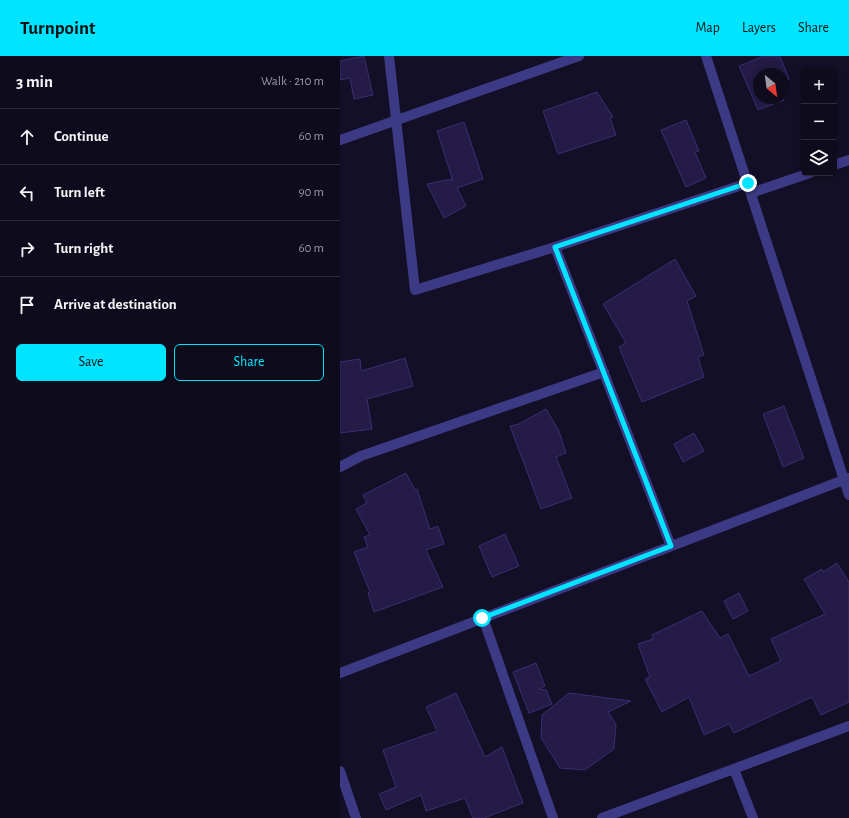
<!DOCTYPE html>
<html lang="en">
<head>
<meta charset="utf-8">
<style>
	body { margin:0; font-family:"Alegreya Sans",sans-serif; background:#171425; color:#f1f3f6 }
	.controls { position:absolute; right:12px; top:12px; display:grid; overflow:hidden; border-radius:6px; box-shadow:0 2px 6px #0003 }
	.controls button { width:36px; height:36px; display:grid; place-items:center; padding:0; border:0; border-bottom:1px solid #2e2b3b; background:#0e0b1c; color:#f1f3f6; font:20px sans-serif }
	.compass { position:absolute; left:413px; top:12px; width:36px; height:36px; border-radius:50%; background:#0e0b1c; box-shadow:0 2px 6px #0003; rotate:151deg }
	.stop { position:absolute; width:12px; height:12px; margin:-9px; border:3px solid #00e5ff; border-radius:50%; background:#fff }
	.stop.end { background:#00e5ff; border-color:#fff; box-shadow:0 1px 4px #0008 }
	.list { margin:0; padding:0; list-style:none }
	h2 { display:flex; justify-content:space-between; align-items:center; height:52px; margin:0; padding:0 16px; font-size:17px }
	h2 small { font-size:13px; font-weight:400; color:#9b9ba3 }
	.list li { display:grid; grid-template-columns:26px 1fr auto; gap:12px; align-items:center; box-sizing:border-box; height:56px; padding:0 16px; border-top:1px solid #2e2b3b }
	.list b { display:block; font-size:15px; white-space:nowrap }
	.list em { font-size:13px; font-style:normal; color:#9b9ba3 }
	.actions { display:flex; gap:8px; padding:12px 16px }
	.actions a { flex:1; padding:9px 0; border:1px solid #00e5ff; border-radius:6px; text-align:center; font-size:14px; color:#00e5ff }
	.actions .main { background:#00e5ff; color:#111 }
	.icon { flex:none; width:22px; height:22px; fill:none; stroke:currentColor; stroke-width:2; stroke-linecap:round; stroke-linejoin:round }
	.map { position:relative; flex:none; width:509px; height:762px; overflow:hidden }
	header { display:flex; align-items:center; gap:24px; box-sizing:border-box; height:56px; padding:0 20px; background:#00e5ff; color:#111 }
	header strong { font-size:19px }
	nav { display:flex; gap:22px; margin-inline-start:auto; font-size:14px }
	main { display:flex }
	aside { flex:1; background:#0e0b1c }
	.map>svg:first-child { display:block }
	.building { fill:#241b47; stroke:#3b2d73 }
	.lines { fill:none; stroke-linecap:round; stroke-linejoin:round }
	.minor { stroke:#3d3a85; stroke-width:10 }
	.route { stroke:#00e5ff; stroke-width:5 }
</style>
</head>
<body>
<header>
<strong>Turnpoint</strong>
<nav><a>Map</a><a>Layers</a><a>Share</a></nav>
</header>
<main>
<aside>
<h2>3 min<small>Walk · 210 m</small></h2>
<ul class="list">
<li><svg class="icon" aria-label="ahead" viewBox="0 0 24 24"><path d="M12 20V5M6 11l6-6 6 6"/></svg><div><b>Continue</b></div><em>60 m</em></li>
<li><svg class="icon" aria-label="left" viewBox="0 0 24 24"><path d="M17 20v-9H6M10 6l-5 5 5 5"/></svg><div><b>Turn left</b></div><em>90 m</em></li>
<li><svg class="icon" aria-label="right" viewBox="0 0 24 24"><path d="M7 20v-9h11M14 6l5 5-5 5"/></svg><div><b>Turn right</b></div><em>60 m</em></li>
<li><svg class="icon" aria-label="arrive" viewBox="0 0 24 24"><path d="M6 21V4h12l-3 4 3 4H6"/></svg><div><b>Arrive at destination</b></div></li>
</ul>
<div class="actions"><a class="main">Save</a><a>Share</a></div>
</aside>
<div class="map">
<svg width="509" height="762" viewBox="0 0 509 762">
	<rect width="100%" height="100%" fill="#130f26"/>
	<!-- building -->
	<path class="building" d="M24 0 33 39 14 43 10 22 0 24V5Z
		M424 0H440L449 23 443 26V18H419V42L443 41 444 44 418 54 399 10Z
		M257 36 273 61 270 62 276 79 218 98 203 55Z
		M346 64 359 95 355 96 366 122 346 131 321 74Z
		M124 66 143 123 117 132 126 150 104 162 87 128 112 123 113 125 97 75Z
		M335 203 356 240 347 245 364 299 358 301 364 321 302 346 279 291 286 287 263 248Z
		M65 302 73 330 27 343 32 373 0 377V306L20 303 21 315Z
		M444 350 464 402 443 411 423 358Z
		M206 353 219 375 226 397 216 401 232 442 201 453 170 370 179 368Z
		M354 377 364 395 343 406 334 388Z
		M66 417 75 434 77 433 90 473 98 470 104 488 86 494 103 531 34 556 28 537 30 536 14 496 28 491 24 481 30 479 16 453 27 447 23 439Z
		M165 478 179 510 152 521 139 490Z
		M497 507 509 526V646L481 659 472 641 394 677 389 668 364 679 349 641 322 656 305 623 310 621 298 588 313 583 312 579 362 555 380 582 388 578 409 620 441 605 431 583 485 558 464 523 482 513 483 516Z
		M399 537 408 555 393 563 384 545Z
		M196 607 205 630 199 633 206 634 212 648 189 657 173 616Z
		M116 637 145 701 162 691 183 747 144 762H133L125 742 86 755 81 739 46 754 39 738 56 731 43 694 97 675 86 651Z
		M229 637 291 645 268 656 276 668 274 693 245 714 220 712 201 682 202 659Z"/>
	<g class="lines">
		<!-- minor -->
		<path class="minor" d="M49 0 75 234 215 191 408 127
			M366 0 509 439
			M0 84 239 0
			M494 109 509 104
			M411 137 470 117
			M215 191 331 490
			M0 411 21 400 264 316
			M143 562 213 762
			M0 617 509 422
			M394 713 413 762
			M0 715 16 762
			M262 762 509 670"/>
	</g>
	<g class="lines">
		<!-- route -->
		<path class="route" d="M142 562 331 490 215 191 408 127"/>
	</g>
</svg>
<div class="controls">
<button>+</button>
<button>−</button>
<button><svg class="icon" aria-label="layers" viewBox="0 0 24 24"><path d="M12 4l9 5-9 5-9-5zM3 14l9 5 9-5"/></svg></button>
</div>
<svg class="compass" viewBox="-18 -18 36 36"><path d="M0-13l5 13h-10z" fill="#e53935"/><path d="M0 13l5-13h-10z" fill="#9b9ba3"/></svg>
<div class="stop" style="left:142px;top:562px"></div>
<div class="stop end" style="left:408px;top:127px"></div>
</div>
</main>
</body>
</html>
